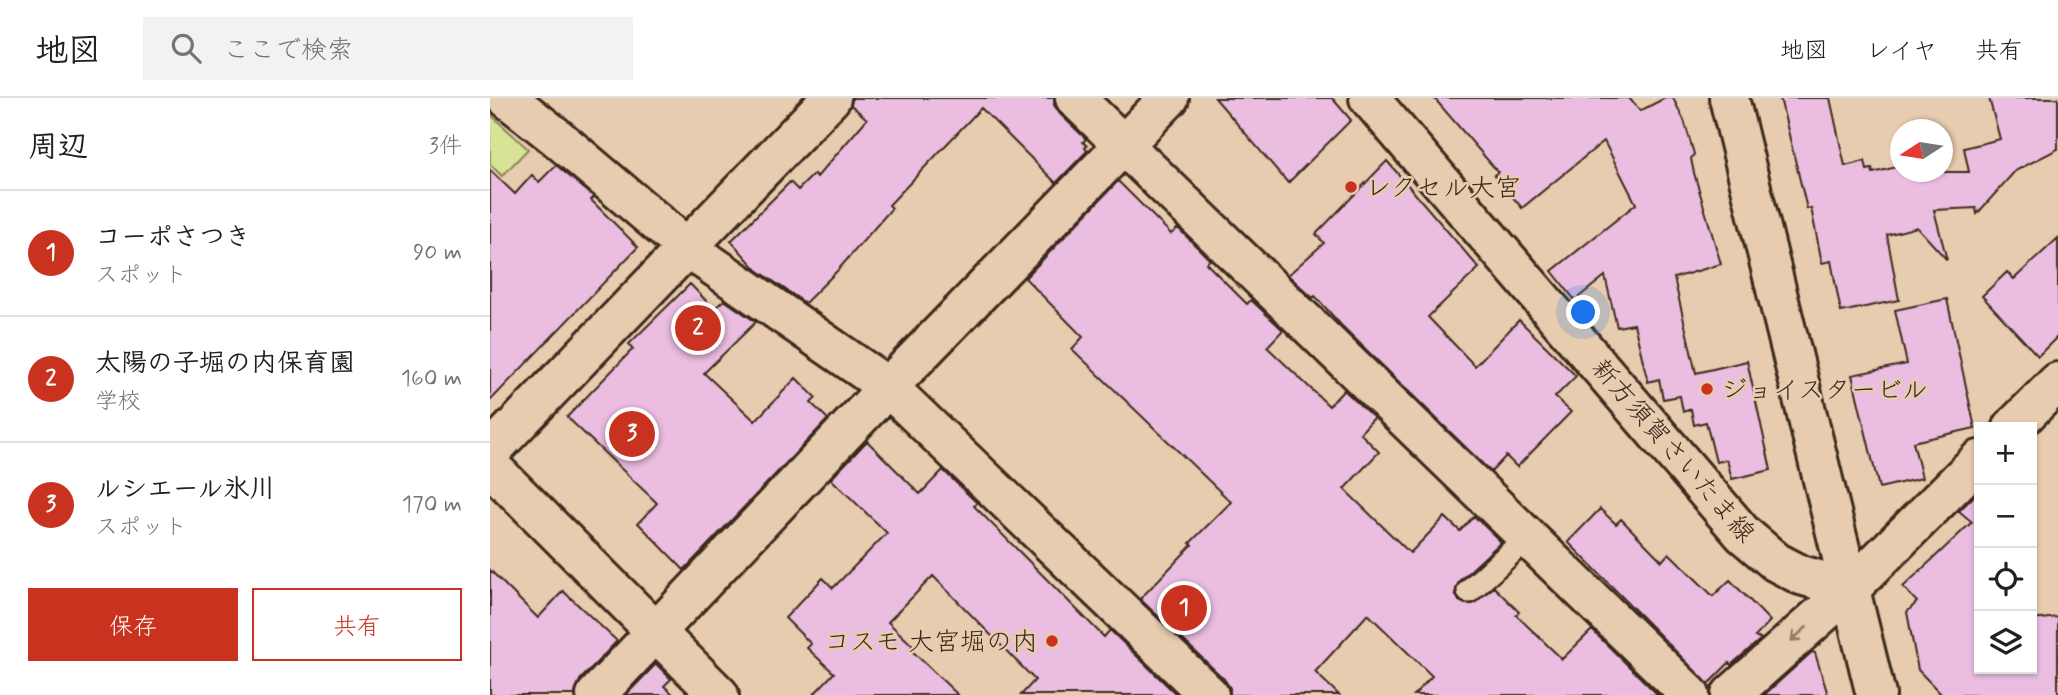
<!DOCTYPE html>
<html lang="ja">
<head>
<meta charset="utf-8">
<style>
	body { margin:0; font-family:Mynerve,"Klee One",sans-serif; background:#f2f2f2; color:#202124 }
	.controls { position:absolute; right:21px; bottom:21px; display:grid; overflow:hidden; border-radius:0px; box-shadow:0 2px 5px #0004 }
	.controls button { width:63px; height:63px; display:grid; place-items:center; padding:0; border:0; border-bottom:2px solid #e0e0e0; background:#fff; color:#202124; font:35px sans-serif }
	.compass { position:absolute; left:1400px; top:21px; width:63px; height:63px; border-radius:50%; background:#fff; box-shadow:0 2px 5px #0004; rotate:258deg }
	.you { position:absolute; left:1094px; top:215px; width:24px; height:24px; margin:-18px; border:5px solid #fff; border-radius:50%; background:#1a73e8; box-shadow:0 0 0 10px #1a73e833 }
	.badge { display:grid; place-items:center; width:46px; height:46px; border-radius:50%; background:#c8321e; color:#fff; font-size:23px; font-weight:700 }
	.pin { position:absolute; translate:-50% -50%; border:4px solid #fff; box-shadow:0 2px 7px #0006 }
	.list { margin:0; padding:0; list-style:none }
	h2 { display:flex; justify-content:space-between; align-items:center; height:91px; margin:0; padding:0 28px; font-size:30px }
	h2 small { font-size:23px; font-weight:400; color:#757577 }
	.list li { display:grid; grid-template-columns:46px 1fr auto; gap:21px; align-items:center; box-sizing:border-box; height:126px; padding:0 28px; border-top:2px solid #e0e0e0 }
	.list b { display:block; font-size:26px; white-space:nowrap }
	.list p { margin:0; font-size:23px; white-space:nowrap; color:#757577 }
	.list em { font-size:23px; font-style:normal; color:#757577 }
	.actions { display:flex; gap:14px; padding:21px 28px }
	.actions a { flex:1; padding:16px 0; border:2px solid #c8321e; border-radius:0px; text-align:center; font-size:24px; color:#c8321e }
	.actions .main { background:#c8321e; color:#fff }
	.icon { flex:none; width:38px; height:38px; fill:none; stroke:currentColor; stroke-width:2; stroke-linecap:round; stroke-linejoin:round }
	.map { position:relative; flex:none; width:1568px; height:597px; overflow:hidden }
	header { display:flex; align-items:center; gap:42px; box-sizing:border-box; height:98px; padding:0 35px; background:#fff; border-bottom:2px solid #e0e0e0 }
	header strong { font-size:33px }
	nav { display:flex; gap:38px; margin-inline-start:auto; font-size:24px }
	.search { width:490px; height:63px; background:#f2f2f2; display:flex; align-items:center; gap:18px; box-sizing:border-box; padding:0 24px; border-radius:0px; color:#757577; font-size:26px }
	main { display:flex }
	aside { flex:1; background:#fff }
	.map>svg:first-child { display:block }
	.green { fill:#d8e396; stroke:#8a865a; stroke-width:2 }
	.building { fill:#ebbde0; stroke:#3b2a1e; stroke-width:2 }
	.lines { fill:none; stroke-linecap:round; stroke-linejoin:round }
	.lane-casing { stroke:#3b2a1e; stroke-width:28 }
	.street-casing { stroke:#3b2a1e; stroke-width:44 }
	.secondary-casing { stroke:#3b2a1e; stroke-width:44 }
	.lane { stroke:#e8ccaf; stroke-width:23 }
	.street { stroke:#e8ccaf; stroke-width:38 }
	.secondary { stroke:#e8ccaf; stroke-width:38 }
	.oneway { stroke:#927b66 }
	.poi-dot { fill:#c8321e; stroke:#e8ccaf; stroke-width:2.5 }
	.labels { text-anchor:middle; stroke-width:5; stroke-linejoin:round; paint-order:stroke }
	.poi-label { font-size:26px; fill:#3b2a1e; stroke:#e8ccaf; text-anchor:start }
	.street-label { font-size:26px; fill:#3b2a1e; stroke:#e8ccaf }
</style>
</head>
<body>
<header>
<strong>地図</strong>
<div class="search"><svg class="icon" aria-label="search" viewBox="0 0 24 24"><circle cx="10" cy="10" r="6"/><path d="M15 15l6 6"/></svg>ここで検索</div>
<nav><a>地図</a><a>レイヤ</a><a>共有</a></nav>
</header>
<main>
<aside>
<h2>周辺<small>3件</small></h2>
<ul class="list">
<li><span class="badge">1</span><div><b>コーポさつき</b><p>スポット</p></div><em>90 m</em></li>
<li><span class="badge">2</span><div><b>太陽の子堀の内保育園</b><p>学校</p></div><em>160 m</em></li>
<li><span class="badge">3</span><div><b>ルシエール氷川</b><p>スポット</p></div><em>170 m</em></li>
</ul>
<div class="actions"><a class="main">保存</a><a>共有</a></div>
</aside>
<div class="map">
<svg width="1568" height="597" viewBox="0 0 1568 597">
	<rect width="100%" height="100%" fill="#e8ccaf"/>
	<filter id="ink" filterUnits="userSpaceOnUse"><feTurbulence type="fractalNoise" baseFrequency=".0143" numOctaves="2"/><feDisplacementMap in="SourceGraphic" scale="14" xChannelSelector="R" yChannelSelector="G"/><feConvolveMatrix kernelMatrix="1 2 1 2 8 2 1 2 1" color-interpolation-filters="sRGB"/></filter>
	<g filter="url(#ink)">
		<!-- green -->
		<path class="green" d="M0 16 38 51 12 78 0 66Z"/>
		<!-- building -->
		<path class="building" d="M362 0H564V7L570 16 596 41 593 44 597 48 595 50 597 53 566 85 491 10 399 107 402 110 347 173 315 205 267 172 241 143 300 84 308 92 324 76 327 79 377 21 361 7Z
			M725 0H842L861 22 798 85Z
			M944 0H1139L1150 13 1175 0H1183L1194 22 1204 56 1201 61 1204 75 1231 166 1184 180 1206 275 1257 263 1281 372 1242 381 1237 362 1226 364 1216 324 1204 327 1201 311 1193 314 1190 298 1173 301 1169 281 1158 284 1144 226 1127 229 1115 178 1085 202 1062 173 1146 106 1114 43 1032 110 1004 77 1008 74Z
			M1290 0H1340L1355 68 1375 63 1377 72 1382 71 1383 75 1410 68V74H1479L1474 50 1510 41 1499 0H1568V51L1525 73 1487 116 1486 110 1444 112 1457 162 1427 129 1397 137 1409 202 1351 214 1341 163 1332 165 1321 110 1317 111Z
			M897 63 989 170 938 219 985 268 1029 222 1086 278 1065 299 1081 314 1027 369 1016 358 1001 374 851 227 825 198 823 200 798 177 834 145 826 136Z
			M66 67 104 99 101 102 148 149 0 303V72L25 96 42 77 49 84Z
			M628 83 681 136 688 130 720 162 716 165 757 206 761 202 793 232 777 249 839 308 854 292 884 320 870 335 889 354 854 391 920 455 955 419 970 433 984 418 1011 444 969 483 965 495 969 503 975 506H983L1004 489 1029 514 1026 517 1072 561 1102 532 1168 597H924L942 578 878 516 825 574 849 597H740V590L734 581 650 501 702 447 700 445 741 404 582 251 593 239 535 180Z
			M1568 140V238L1548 258 1492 198 1517 174 1524 181Z
			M200 186 224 211 234 202 266 224 214 275 265 323 306 280 326 300 321 305 338 321 194 472 148 425 167 405 77 319 143 251 139 246Z
			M1457 201 1485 330 1423 344 1432 380 1389 390 1362 277 1417 266 1405 212Z
			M377 343 430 396 453 372 487 405 484 408 614 539 620 532 687 597H531L545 582 443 478 398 524 423 548 420 551 468 597H323L344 575 317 550 321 546 295 520 333 480 343 490 397 435 341 381Z
			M1489 393V571H1542V522L1568 519V597H1452L1428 572 1417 514 1427 504 1413 489 1482 424 1469 413Z
			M1110 411 1126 426 1131 421 1172 463 1179 455 1223 498 1240 482 1280 523 1265 539 1271 541 1241 567 1239 565 1218 586 1078 444Z
			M0 472 48 520 73 493 127 543 90 582 85 597H0Z
			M1322 554 1325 555 1338 597H1274Z
			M166 566 181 581 174 588 184 597H136Z"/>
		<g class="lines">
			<!-- lane casing -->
			<g class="lane-casing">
				<path id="lane" d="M979 493 1038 439"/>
			</g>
			<!-- street casing -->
			<g class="street-casing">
				<path id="street" d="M17 0 65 38 196 149 398 289 719 597
					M585 0 1200 597
					M1523 329 1568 284
					M0 368 229 597
					M106 597 398 289 679 0
					M1241 597 1360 491 1489 362"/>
			</g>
			<!-- secondary casing -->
			<g class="secondary-casing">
				<path id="secondary" d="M879 0 1253 436 1286 464 1311 477 1360 491
					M1239 0 1386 597
					M0 354 341 0"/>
			</g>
			<!-- lane -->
			<use href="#lane" class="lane"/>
			<!-- street -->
			<use href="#street" class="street"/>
			<!-- secondary -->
			<use href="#secondary" class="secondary"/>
		</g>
		<!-- one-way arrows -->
		<defs><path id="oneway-shaft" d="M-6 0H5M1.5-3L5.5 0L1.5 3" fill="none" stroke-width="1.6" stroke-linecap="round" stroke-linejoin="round" transform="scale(1.75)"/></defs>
		<use class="oneway" href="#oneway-shaft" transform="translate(1309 536) rotate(138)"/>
	</g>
	<!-- markers -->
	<g class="poi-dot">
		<circle cx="861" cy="89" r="7"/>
		<circle cx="1217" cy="291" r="7"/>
		<circle cx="562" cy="543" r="7"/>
	</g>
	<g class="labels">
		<!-- poi labels -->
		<g class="poi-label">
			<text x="875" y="98">レクセル大宮</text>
			<text x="1231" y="300">ジョイスタービル</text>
			<text x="548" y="552" text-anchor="end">コスモ 大宮堀の内</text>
		</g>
		<!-- street labels -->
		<g class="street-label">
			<text transform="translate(1184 352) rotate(49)" y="9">新方須賀さいたま線</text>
		</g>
	</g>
</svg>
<div class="controls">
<button>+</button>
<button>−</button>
<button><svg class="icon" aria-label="locate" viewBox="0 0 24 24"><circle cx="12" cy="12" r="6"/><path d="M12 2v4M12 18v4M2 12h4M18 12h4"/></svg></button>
<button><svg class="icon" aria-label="layers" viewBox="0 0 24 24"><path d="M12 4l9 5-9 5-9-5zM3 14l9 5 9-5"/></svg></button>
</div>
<svg class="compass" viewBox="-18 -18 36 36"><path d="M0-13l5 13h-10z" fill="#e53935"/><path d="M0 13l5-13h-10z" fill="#757577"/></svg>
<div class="you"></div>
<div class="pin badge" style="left:694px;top:510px">1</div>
<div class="pin badge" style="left:208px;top:230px">2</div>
<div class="pin badge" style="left:142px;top:336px">3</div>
</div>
</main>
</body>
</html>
